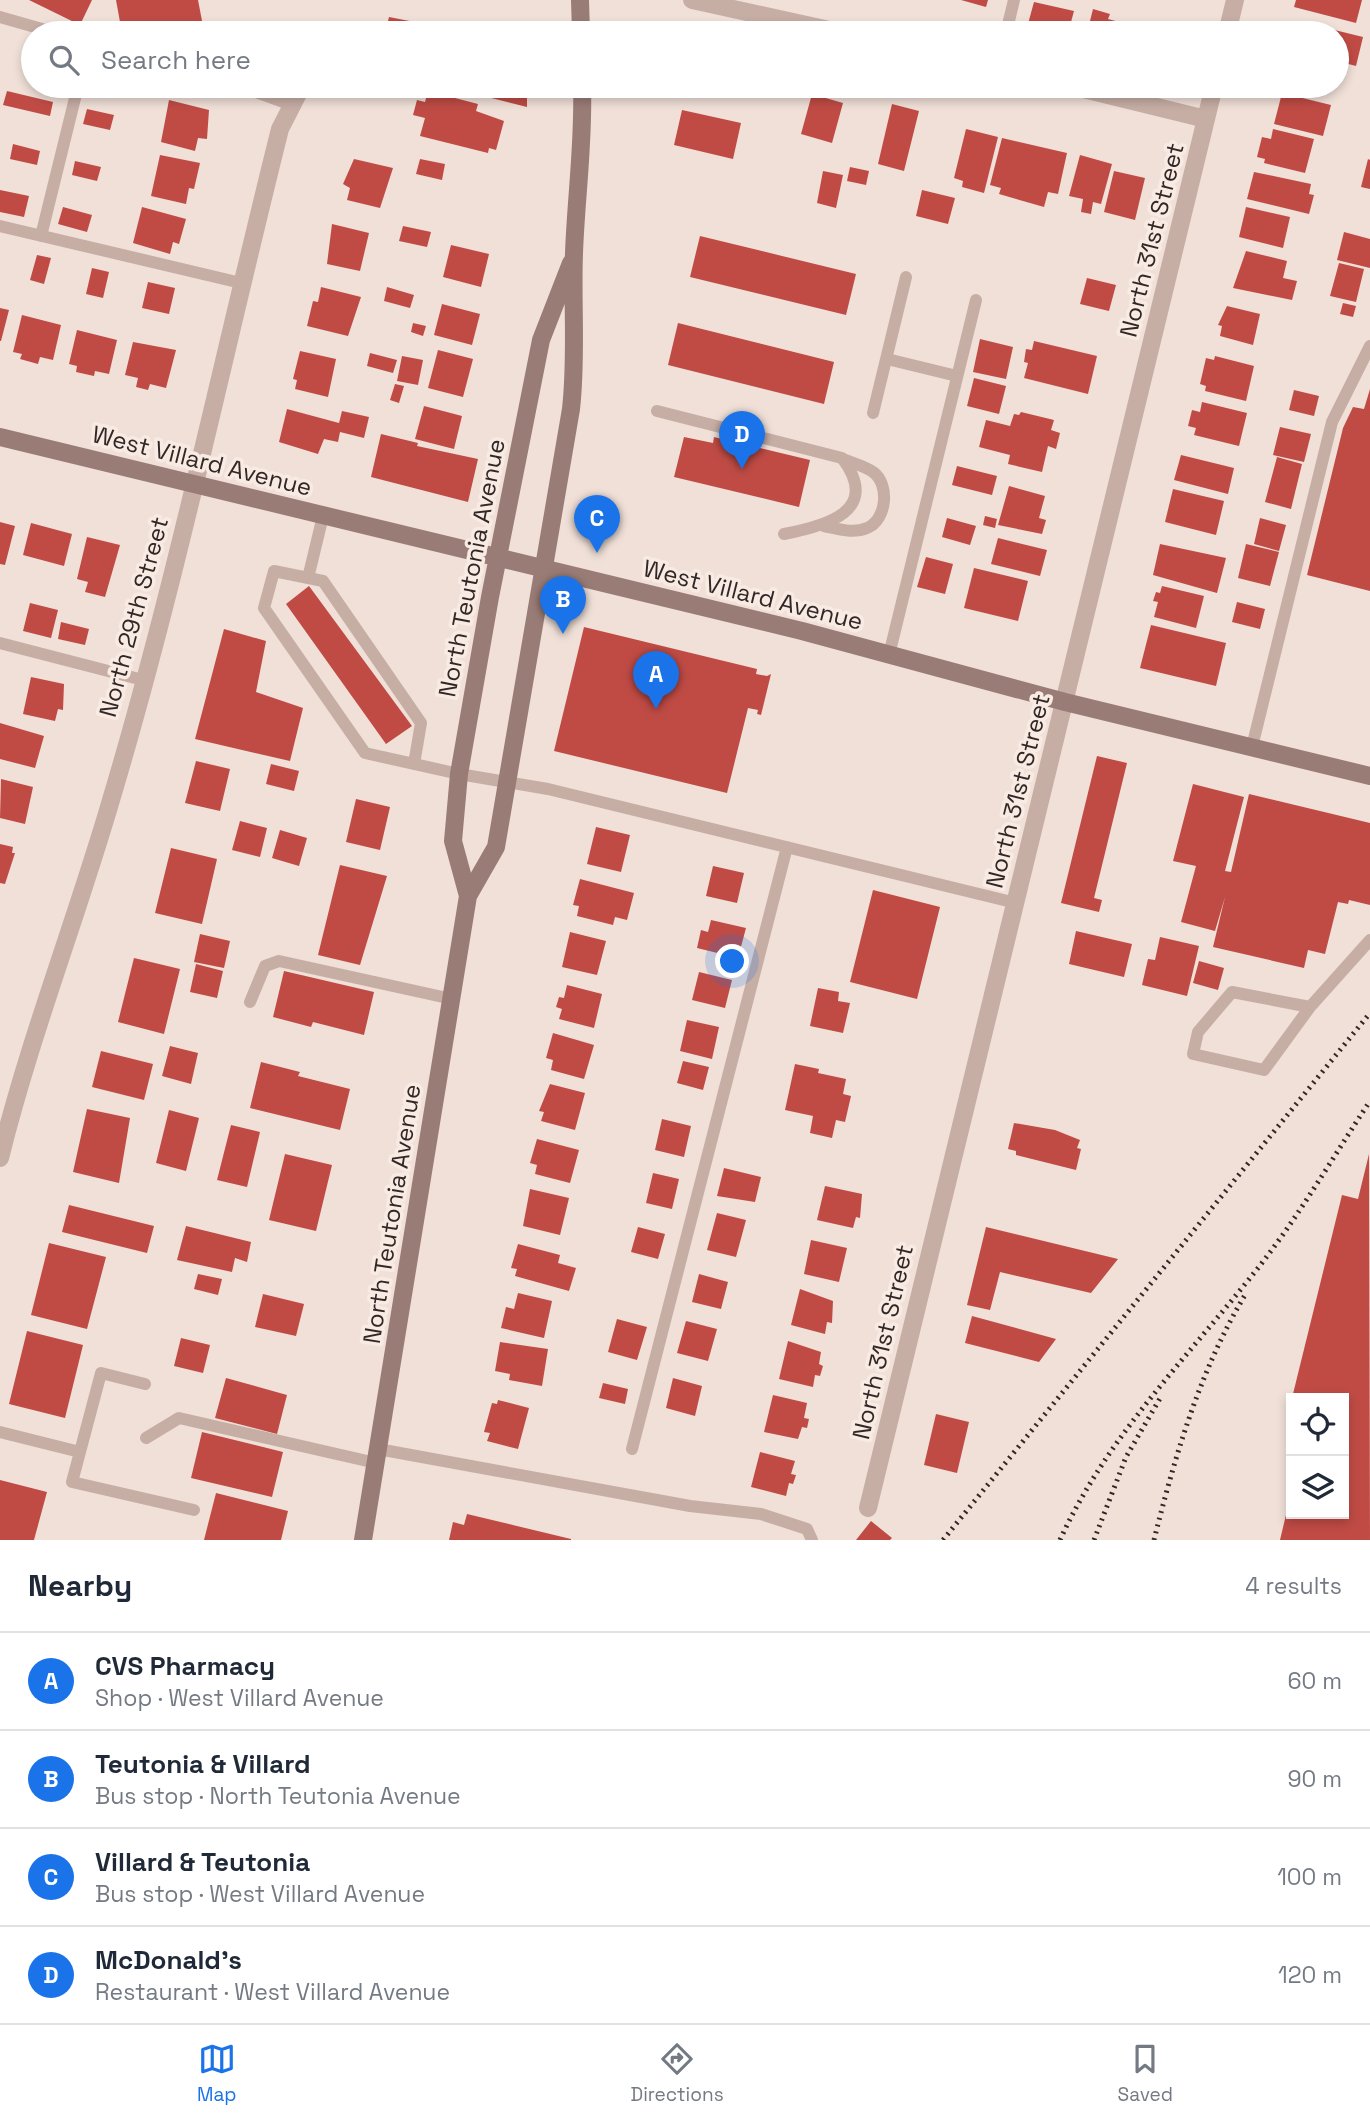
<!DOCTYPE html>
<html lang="en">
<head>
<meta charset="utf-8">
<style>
	body { margin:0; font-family:"Space Grotesk",sans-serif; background:#f2f2f3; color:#1f2937 }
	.controls { position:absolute; right:21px; bottom:21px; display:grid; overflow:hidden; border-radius:0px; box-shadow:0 4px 10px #0003 }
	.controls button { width:63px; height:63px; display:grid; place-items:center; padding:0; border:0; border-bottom:2px solid #e0e1e3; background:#fff; color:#1f2937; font:35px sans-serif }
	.you { position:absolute; left:733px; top:962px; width:24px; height:24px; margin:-18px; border:5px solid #fff; border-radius:50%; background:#1a73e8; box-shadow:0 0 0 10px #1a73e833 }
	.badge { display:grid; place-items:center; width:46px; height:46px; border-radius:50%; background:#1a73e8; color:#fff; font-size:23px; font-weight:700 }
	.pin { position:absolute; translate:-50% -58px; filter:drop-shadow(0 2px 4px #0008) }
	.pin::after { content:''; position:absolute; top:37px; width:24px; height:21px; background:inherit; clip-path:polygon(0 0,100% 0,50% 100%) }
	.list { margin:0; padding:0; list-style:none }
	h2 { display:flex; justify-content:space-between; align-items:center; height:91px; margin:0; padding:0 28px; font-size:30px }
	h2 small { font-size:23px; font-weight:400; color:#747a83 }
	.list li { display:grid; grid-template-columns:46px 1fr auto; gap:21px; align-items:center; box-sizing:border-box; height:98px; padding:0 28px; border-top:2px solid #e0e1e3 }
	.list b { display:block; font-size:26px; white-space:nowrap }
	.list p { margin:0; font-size:23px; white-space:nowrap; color:#747a83 }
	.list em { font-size:23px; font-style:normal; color:#747a83 }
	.icon { flex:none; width:38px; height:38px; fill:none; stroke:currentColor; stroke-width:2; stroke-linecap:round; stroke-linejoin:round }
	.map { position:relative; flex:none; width:1370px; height:1540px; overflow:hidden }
	.search { position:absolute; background:#fff; box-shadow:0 4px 10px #0003; left:21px; right:21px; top:21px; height:77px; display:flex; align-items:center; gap:18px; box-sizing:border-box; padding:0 24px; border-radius:38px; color:#747a83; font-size:26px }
	.sheet { height:483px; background:#fff }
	nav { display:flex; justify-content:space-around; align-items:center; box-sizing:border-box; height:98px; border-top:2px solid #e0e1e3; background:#fff; font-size:19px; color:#747a83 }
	nav a { display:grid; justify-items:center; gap:4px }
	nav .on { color:#1a73e8 }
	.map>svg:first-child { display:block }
	.building { fill:#c04b45 }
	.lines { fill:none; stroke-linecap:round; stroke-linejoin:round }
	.lane { stroke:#c7aea5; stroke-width:12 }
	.street { stroke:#c7aea5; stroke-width:18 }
	.secondary { stroke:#9a7c76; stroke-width:18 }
	.rail { stroke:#332726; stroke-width:5; stroke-dasharray:2 5; stroke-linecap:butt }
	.labels { text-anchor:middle; stroke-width:7; stroke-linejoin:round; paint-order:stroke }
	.street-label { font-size:24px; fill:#332726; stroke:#f8ebe4 }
</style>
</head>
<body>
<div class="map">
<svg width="1370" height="1540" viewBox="0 0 1370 1540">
	<rect width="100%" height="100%" fill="#f0e0d8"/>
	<!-- building -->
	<path class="building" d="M29 0H92L80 25Z
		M116 0H198L203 26 168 33H122Z
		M961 0H988L986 7Z
		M1296 0H1362L1356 23 1294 7Z
		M1034 2 1074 11 1068 33 1026 31Z
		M1093 9 1110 14 1108 19 1161 33H1087Z
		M389 17 466 32V33H385Z
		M1298 21 1363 37 1356 66 1337 61V33H1296Z
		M527 86V107L448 87V86Z
		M7 91 53 102 50 116 3 105Z
		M428 91 478 104 476 111 504 121 496 150 489 148 488 153 420 136 425 118 413 115 417 100 425 102Z
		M1282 93 1331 105 1323 136 1274 124Z
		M812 94 843 103 832 143 801 134Z
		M169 100 209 110 207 139 198 138 195 151 161 142Z
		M892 104 919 111 904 171 878 164Z
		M87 109 114 115 110 130 83 124Z
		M682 110 741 123 733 159 674 145Z
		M966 129 998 137 984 193 962 187 963 181 954 178Z
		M1273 129 1314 139 1305 173 1264 163 1265 159 1257 157 1262 137 1271 139Z
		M1002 138 1067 153 1058 194 1048 192 1044 207 999 194 1001 188 990 185Z
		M13 144 40 151 37 165 10 159Z
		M160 155 200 163 194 189 189 188 186 204 151 196Z
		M1080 155 1112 164 1101 204 1093 202 1091 214 1081 212 1083 199 1069 196Z
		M354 159 393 168 380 208 347 200 350 188 343 184Z
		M420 159 445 164 442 180 416 174Z
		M1368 159 1370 160V189L1361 187Z
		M75 161 101 167 97 181 72 175Z
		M850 167 869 171 866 185 847 181Z
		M823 171 843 175 836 208 817 203Z
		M1114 171 1145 178 1135 220 1104 212Z
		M1254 172 1311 184 1309 194 1314 195 1309 214 1247 199Z
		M0 190 29 196 24 217 0 212Z
		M922 190 955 198 948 224 916 216Z
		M63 207 92 215 87 232 58 224Z
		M142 207 186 219 179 244 173 242 170 254 133 243Z
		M1246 207 1290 217 1283 248 1239 237Z
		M332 224 369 233 360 271 327 264Z
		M403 226 431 232 427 247 399 241Z
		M1344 232 1370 239V268L1337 260Z
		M700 236 856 274 846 315 690 277Z
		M451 245 489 254 481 287 443 277Z
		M1246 251 1287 261 1283 278 1297 281 1292 300 1233 288Z
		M37 255 51 258 44 284 30 280Z
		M1339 263 1364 269 1356 302 1330 296Z
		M92 268 109 272 103 298 86 294Z
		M1087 278 1116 285 1109 311 1080 304Z
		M148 282 175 288 169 314 142 308Z
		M321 287 361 297 348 336 307 326 313 301 318 302Z
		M387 287 414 295 410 308 384 301Z
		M1343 303 1356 306 1353 317 1340 314Z
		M442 304 480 314 472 345 434 335Z
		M1227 306 1260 314 1253 345 1220 336 1222 326 1218 325Z
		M0 308 9 310 1 341H0Z
		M22 315 61 325 53 360 40 357 38 364 20 359 22 354 13 352Z
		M413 323 426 326 423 336 411 332Z
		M678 323 834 362 824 404 668 365Z
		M77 330 117 340 109 374 95 371 94 376 76 372 77 366 69 364Z
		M980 339 1013 347 1006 379 973 372Z
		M1034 341 1097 356 1088 394 1024 378 1028 363 1024 362 1026 349 1032 350Z
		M133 342 176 350 166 388 150 384 148 390 136 387 138 378 125 375Z
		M438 350 473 359 463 397 428 388Z
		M300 351 336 359 328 397 295 389 297 380 293 379Z
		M370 353 397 360 393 373 367 366Z
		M402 356 423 360 418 385 397 381Z
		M1215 356 1254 366 1246 401 1205 391 1206 386 1200 384 1206 358 1214 360Z
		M974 378 1006 386 999 414 967 406Z
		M395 384 404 386 399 403 390 400Z
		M1370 389V591L1307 575 1343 428 1353 407 1364 409Z
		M1294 390 1319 396 1314 416 1289 410Z
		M1202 402 1247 413 1239 446 1194 435 1196 428 1188 426 1192 410 1200 412Z
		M424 406 462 416 454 449 415 439Z
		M287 409 339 423 342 411 369 417 364 438 340 432 338 442 324 439 318 454 279 442Z
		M1021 412 1054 420 1051 430 1060 433 1056 449 1048 446 1042 472 1008 464 1010 455 979 447 986 420 1010 426 1014 414 1019 415Z
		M1280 427 1311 434 1304 462 1273 455Z
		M381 434 418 443 417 446 478 459 468 502 371 477Z
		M684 437 713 443 714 437 810 460 799 507 674 477Z
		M1181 455 1234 468 1228 494 1174 480Z
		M1277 457 1302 464 1291 509 1265 502Z
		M957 466 997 476 992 495 952 485Z
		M1009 486 1045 496 1039 518 1046 520 1042 534 998 525Z
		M1173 489 1224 501 1216 535 1165 522Z
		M985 516 997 519 995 528 983 525Z
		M947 518 976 526 970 545 942 537Z
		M1260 518 1286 525 1279 551 1254 544Z
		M0 522 15 526 5 565 0 564Z
		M31 523 72 534 64 566 23 555Z
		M87 537 120 545 105 597 85 592 88 582 77 579Z
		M998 538 1047 550 1040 576 991 564Z
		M1160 544 1226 558 1217 593 1153 575Z
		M1246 544 1279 552 1270 586 1238 578Z
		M926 557 953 564 945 594 917 587Z
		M974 568 1028 581 1018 621 964 608Z
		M309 586 412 726 386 744 286 604Z
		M1162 586 1204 596 1196 628 1154 617 1158 602 1153 601 1156 592 1160 593Z
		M1237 602 1265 609 1260 629 1232 622Z
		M30 603 58 610 51 638 23 631Z
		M61 622 89 629 85 645 58 639Z
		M1151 625 1226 643 1216 686 1140 668Z
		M584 627 757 669 756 674 767 676 771 674 761 715 757 714 758 710 748 708 727 793 554 751Z
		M224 629 266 641 256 692 303 708 290 761 195 739Z
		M31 677 64 684 63 710 58 709 55 721 23 714Z
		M0 723 44 736 35 768 0 759Z
		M1097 756 1127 763 1094 898 1102 900 1099 912 1061 903Z
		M196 761 230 769 220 811 185 803Z
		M271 764 299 771 294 791 266 784Z
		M1 779 33 787 25 824 0 818Z
		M1193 784 1244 797 1225 871 1231 872 1249 794 1370 823V905L1349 900 1348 904 1338 902 1325 954 1308 950 1304 968 1213 947 1225 897 1215 931 1181 922 1196 866 1173 861Z
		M356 799 390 807 380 850 346 842Z
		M240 821 267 828 260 857 232 850Z
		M596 827 630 835 621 872 587 864Z
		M280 830 307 838 299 866 272 858Z
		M0 844 13 847 12 853H15L5 884 0 883Z
		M171 848 217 859 202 924 155 913Z
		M340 865 387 876 360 965 318 955Z
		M713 866 744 873 737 903 706 896Z
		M580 879 634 893 627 920 615 917 613 925 577 916 579 906 573 905Z
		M873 890 940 907 917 999 850 982Z
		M711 920 746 928 738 958 697 948 701 930 708 932Z
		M1076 931 1132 944 1124 977 1069 964Z
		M570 932 606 941 597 975 562 967Z
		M200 934 230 941 224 968 194 962Z
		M1160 937 1199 946 1187 996 1142 985 1148 959 1155 960Z
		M134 958 180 969 164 1034 118 1022Z
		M1199 961 1224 968 1218 990 1193 983Z
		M196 964 223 971 217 998 190 992Z
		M284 971 374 992 364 1035 313 1022 311 1027 273 1017Z
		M699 972 732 980 725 1008 692 1000Z
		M567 985 602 994 594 1028 559 1019 562 1009 556 1007 559 997 564 998Z
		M818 988 839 992 838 1001 850 1003 843 1033 810 1026Z
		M687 1020 719 1027 712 1059 680 1051Z
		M553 1033 594 1045 584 1079 551 1070 553 1060 546 1058Z
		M170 1046 198 1053 191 1084 162 1076Z
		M101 1051 153 1064 144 1100 92 1087Z
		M683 1061 709 1067 703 1090 677 1083Z
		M261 1062 300 1072 298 1076 350 1089 340 1130 250 1108Z
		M795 1064 819 1069 818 1073 846 1079 843 1094 851 1096 845 1122 836 1120 832 1138 810 1133 813 1116 785 1110Z
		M550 1084 585 1093 575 1130 541 1121 544 1112 539 1111Z
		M87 1109 130 1118 119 1183 73 1172Z
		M169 1110 199 1118 186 1171 156 1163Z
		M662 1119 691 1126 684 1157 655 1150Z
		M1014 1123 1055 1130 1080 1140 1077 1148 1081 1149 1076 1170 1016 1155V1151L1008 1149Z
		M231 1125 260 1132 247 1187 217 1180Z
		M537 1139 579 1150 570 1183 535 1174 537 1165 530 1163Z
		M285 1154 332 1165 316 1231 269 1220Z
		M1369 1154 1370 1540H1280L1290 1498 1291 1514H1344V1398H1292L1342 1195 1358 1199Z
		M724 1168 761 1177 755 1202 717 1196Z
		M653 1173 679 1179 672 1209 646 1203Z
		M825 1186 862 1194 860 1218 856 1217 853 1228 817 1220Z
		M530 1189 569 1198 560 1235 523 1226Z
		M69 1205 154 1226 147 1253 62 1232Z
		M717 1213 746 1220 736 1257 707 1250Z
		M186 1226 251 1242 247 1262 235 1258 232 1272 177 1260Z
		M638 1227 665 1234 658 1259 631 1252Z
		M986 1227 1118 1259 1091 1293 1000 1272 990 1310 967 1305Z
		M811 1240 847 1248 839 1282 804 1274Z
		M49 1243 106 1257 87 1329 31 1315Z
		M518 1244 560 1255 558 1263 576 1268 569 1291 515 1276 517 1269 511 1268Z
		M198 1274 222 1279 218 1295 194 1289Z
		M699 1274 728 1282 721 1309 692 1302Z
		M800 1289 833 1301 832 1323 827 1322 825 1334 791 1325Z
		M518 1293 552 1301 544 1338 501 1328 506 1307 514 1309Z
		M263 1294 304 1304 296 1336 255 1327Z
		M972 1316 1056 1339 1039 1362 965 1343Z
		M617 1319 647 1327 637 1360 608 1352Z
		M686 1321 717 1329 708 1361 677 1353Z
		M27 1331 83 1345 65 1418 9 1404Z
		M181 1338 210 1345 203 1373 174 1366Z
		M788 1341 821 1352 819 1364 823 1366 820 1376 815 1375 813 1387 779 1379Z
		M500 1342 548 1349 542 1386 509 1380 510 1374 495 1371Z
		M226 1378 287 1395 277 1434 215 1418Z
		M673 1378 702 1386 695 1416 666 1408Z
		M603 1383 628 1389 625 1404 599 1398Z
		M773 1395 807 1403 804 1418 809 1419 807 1428 802 1427 798 1439 764 1432Z
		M498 1400 529 1408 518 1449 487 1441 490 1433 484 1432 492 1403 497 1404Z
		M936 1414 969 1422 957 1473 924 1465Z
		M202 1432 283 1452 272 1497 191 1478Z
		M760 1452 795 1461 791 1474 796 1475 793 1484 789 1483 786 1496 751 1487Z
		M0 1480 47 1492 34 1540H0Z
		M216 1493 288 1511 281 1540H204Z
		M467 1514 571 1539V1540H449L453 1522 464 1525Z
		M871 1521 892 1538 890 1540H856Z"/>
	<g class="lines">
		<!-- lane -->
		<path class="lane" d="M0 17 56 33
			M1006 33 1014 0
			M239 86 292 105
			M0 226 241 283
			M41 236 78 86
			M887 359 957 376
			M657 411 842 458C882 511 826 526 784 534
			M873 413 906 277
			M824 526C839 529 853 534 867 528 887 520 890 484 873 472 865 466 852 463 843 459
			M308 578 323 516
			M0 643 143 680
			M889 655 976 300
			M1252 747 1332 422 1370 346
			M414 764 421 723 323 581 274 571 264 608 365 753 459 774 548 789 1016 903
			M250 1002 265 966 279 961 452 999
			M1310 1007 1232 992 1198 1032 1193 1054 1264 1070 1310 1007 1370 940
			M0 1432 80 1452 72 1482 194 1510
			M146 1438 179 1418 376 1463
			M378 1449 690 1506 761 1514 807 1529 812 1540
			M632 1449 787 847
			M80 1452 101 1373 145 1384"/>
		<!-- street -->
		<path class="street" d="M692 0 843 33
			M1227 33 1235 0
			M1071 86 1206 119
			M0 1158C30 1037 76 920 111 800 177 579 224 352 280 129L302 86
			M868 1508 1214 86"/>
		<!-- secondary -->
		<path class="secondary" d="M580 0 581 33
			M0 437 802 631 1065 702 1370 776
			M468 896 453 841 459 774 490 597 541 340 571 263
			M363 1540 468 896 496 847 571 409C577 356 572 305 574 253 576 197 584 142 582 86"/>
		<!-- rail -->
		<path class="rail" d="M943 1540 1370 1013
			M1060 1540C1106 1439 1182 1363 1250 1278 1295 1223 1331 1160 1370 1101
			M1094 1540 1126 1457 1162 1395
			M1154 1540C1175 1456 1200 1370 1245 1295"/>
	</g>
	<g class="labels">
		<!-- street labels -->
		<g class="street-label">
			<text transform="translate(1152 240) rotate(-76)" y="8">North 31st Street</text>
			<text transform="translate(202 461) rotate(14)" y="8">West Villard Avenue</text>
			<text transform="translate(472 568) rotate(-79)" y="8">North Teutonia Avenue</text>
			<text transform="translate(753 595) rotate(14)" y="8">West Villard Avenue</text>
			<text transform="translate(134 617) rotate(-75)" y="8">North 29th Street</text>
			<text transform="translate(1018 791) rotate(-76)" y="8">North 31st Street</text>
			<text transform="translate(392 1214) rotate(-81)" y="8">North Teutonia Avenue</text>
			<text transform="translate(883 1342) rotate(-77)" y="8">North 31st Street</text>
		</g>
	</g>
</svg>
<div class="controls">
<button><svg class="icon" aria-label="locate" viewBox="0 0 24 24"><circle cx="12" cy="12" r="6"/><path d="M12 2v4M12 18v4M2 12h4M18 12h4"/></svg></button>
<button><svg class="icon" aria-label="layers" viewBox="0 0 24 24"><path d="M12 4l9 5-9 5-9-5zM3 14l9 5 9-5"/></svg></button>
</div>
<div class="you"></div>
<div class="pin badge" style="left:656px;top:709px">A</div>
<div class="pin badge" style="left:563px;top:634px">B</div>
<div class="pin badge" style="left:597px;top:553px">C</div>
<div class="pin badge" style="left:742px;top:469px">D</div>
<div class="search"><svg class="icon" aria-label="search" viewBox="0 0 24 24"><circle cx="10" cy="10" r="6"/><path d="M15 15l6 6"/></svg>Search here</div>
</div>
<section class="sheet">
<h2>Nearby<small>4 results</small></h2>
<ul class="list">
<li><span class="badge">A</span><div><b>CVS Pharmacy</b><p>Shop · West Villard Avenue</p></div><em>60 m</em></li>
<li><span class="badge">B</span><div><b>Teutonia &amp; Villard</b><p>Bus stop · North Teutonia Avenue</p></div><em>90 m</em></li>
<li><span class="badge">C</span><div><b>Villard &amp; Teutonia</b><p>Bus stop · West Villard Avenue</p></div><em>100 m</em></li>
<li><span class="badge">D</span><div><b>McDonald's</b><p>Restaurant · West Villard Avenue</p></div><em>120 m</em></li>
</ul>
</section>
<nav>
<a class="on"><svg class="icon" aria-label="map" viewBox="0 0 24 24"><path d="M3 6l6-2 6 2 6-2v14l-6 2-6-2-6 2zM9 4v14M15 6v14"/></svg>Map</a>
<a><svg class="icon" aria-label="directions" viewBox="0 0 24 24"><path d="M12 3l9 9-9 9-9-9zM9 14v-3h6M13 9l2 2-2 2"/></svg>Directions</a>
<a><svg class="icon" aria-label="saved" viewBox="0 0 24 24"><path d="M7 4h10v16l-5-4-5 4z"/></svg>Saved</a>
</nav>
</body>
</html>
